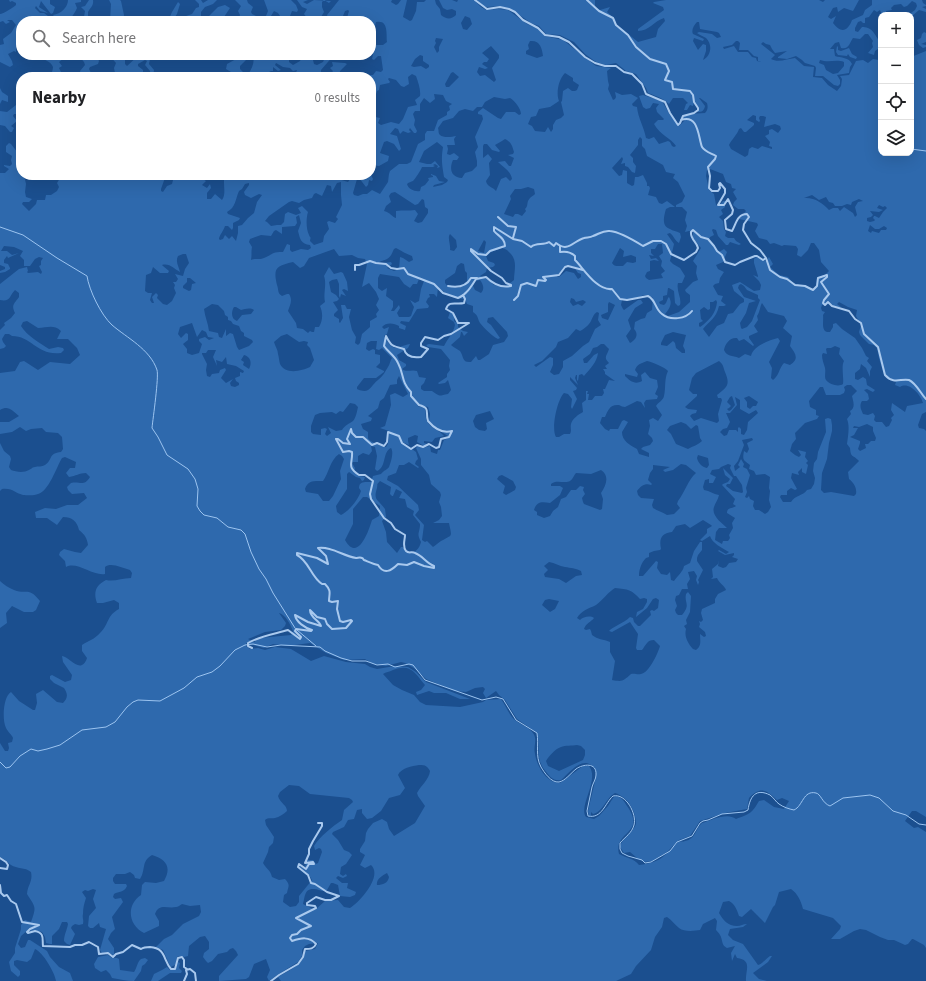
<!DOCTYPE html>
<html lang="en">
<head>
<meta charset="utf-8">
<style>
	body { margin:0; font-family:"Source Sans 3",sans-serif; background:#f2f2f2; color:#202124 }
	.controls { position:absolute; right:12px; top:12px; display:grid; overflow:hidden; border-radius:8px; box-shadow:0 4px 16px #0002 }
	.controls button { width:36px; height:36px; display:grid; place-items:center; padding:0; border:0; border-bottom:1px solid #e0e0e0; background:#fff; color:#202124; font:20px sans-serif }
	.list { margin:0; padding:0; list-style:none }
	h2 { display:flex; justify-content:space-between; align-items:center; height:52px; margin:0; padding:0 16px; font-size:17px }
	h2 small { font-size:13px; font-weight:400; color:#757577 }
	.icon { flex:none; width:22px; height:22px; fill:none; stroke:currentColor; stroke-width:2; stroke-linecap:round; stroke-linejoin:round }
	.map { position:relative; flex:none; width:926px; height:981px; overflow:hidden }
	.search { position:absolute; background:#fff; box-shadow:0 4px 16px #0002; left:16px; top:16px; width:360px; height:44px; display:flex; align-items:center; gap:10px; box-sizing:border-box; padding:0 14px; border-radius:16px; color:#757577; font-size:15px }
	.panel { position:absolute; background:#fff; box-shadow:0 4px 16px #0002; left:16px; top:72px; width:360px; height:108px; border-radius:16px }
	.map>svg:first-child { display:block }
	.green { fill:#2e69ad; fill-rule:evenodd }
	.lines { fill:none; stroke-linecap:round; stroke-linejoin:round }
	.stream { stroke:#9cc4f0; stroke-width:1 }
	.minor { stroke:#a9c9ee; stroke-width:2 }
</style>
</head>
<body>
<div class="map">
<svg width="926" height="981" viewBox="0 0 926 981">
	<rect width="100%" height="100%" fill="#1b4f8f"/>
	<!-- green -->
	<path class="green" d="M9 0H50V4L55 7 53 13 51 14 41 1 39 7 48 13 40 11 36 6 35 8 40 13H44L48 16 46 17 49 20V21H21V49L16 47V52L14 51 8 54 12 61 13 65 10 67 0 62V45L4 44 3 39 11 33 16 25 12 20H7L10 22 6 24 3 21 0 22V14C3 14 14 7 16 5V3L12 1 10 2Z
		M68 0H81V2L75 3 77 8C72 19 68 21 55 21L56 19 53 15C61 14 68 7 68 0Z
		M89 0H93C94 6 90 8 88 12V18L86 21 84 17 85 11 81 7 85 6Z
		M109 0H120L121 1 124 15 123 20 124 21H110L111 4Z
		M195 0H201L203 3 208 0H217L213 4 205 7 201 12V16L205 19V21C198 19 189 21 182 21L186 16 192 14 196 8 199 7V4Z
		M235 0H247L248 3 253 7 251 12 252 14 256 16V19L254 21H231L232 20 238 19 240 15 238 11 241 6Z
		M264 0H291L296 5 298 10 297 12 292 11 290 16 282 19 278 13 274 11 268 21H264L268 11Z
		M297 0H308L303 2 307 4 314 0 331 1 329 3 324 0 322 2V7L324 12 321 17 323 21H302H307L308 19 304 14 307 9 302 7Z
		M339 0H392L391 2 396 5 398 4 401 0H407L403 17 410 21 412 20 416 11 417 2H424L426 0H435L436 4 440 9 441 15C446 19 451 20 456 15V11L452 9 447 10 443 8 439 0H452L457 2 458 0H474L481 7 486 10 498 9 508 10 527 24 538 29 545 36 563 40 596 66 611 68 607 71 608 81 609 85 608 89 613 100 615 99 616 97 615 92 622 95 631 94 638 98 632 104 633 106 637 107C638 118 644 127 646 138L649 139 654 137 659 144 668 141 670 142 672 146 674 147 676 146C671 138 660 135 654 124L658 120H663L664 119 657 112 656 108 659 104 653 103 650 108 646 109 643 107 639 96 643 95 662 101 670 115 679 126 685 120 683 117 690 114 705 113C708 110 708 107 707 103L700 98H699L705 106C704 111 702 112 697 112L699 108 694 102 693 106 690 105 687 110H684L686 104 688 103 683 98H673L669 104C663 98 656 96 648 93L646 88 636 74 626 71 616 63 606 65 596 62 585 54 574 42 560 35 546 34 539 26 531 23 511 9 499 6 487 7 483 6 477 0H595V7L600 10 610 7 607 12 615 19 616 24 638 42 656 37 658 29 665 21 664 18C654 21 649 31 638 31V29L664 10 663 7 653 3 654 2 666 0H819L823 2 825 0H859L853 11 844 8 838 12 837 7 833 8 828 17 831 19 836 16 833 23C841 34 848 31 852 20L863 15 865 10 872 5V0H922L923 3 926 5V6L922 7 926 9V12L919 10 911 17V15H908L915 10 917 6 916 3 912 1 907 6 904 7 901 4 894 5 891 8 892 10 886 11V15H882L880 10 877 12 874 10 869 17 865 18V23H863L861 21 858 22 855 28V31L858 32 862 27C872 26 875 35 880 42L881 41V47L875 51 874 55 868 53 873 47 872 43 873 41 868 34H865L860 39 853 38C850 42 849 50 841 48L839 42 835 43 830 49H834L835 56C841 58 849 57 852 64L850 67 849 73 837 75 840 80V84L838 86 834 85 823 76H815L816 68 815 66 805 63 802 60 796 56 787 59 778 58V57L787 51 775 53 772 49 770 45 766 44 763 42 761 44 775 55 771 59C778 63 787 59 795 58L804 66 814 67 813 77 822 78 828 85 837 91 841 86 842 79 840 76 849 75 856 61 863 60 868 63 873 59 879 60 881 65V153H911V57L926 51V412L922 414 918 425 919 428 924 429 926 431V817L916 811H912L905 821 914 828 918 827 926 832V948L924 945 913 939H912L908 944 905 945 894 940H888L880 937 866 930 860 929 854 931 840 939H831L840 929 841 926 833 918 803 909C801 901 798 894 791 889L779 892 775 905 773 907 765 923 751 909 742 917 739 916C737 910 735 904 729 901L723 902 719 913C723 920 728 926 737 926 741 926 743 924 747 924L743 927 730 929 728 935 733 940 743 944 758 965C762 964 767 958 770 956H772L768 962 753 973 759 979 767 981H746C745 971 753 960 737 958L735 954 732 961 731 953 735 946 727 948C721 945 723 940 720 935 719 933 717 931 716 930L717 921 715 918 703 924 700 930C694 931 684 932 679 928 674 924 672 920 667 917L664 918 662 927 655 937 651 950 636 966 631 974 616 981H281L278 977C289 970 304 965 305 951L315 949 318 943 309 944 305 946 302 950V956L298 962 277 975 269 981 267 977 270 970 266 959 254 964 249 977 246 979 219 981V976L238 955 236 951 233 948 230 949 227 952 218 954 212 961 208 963 206 961 203 957 204 953 209 949V942L205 936 200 937 189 946 188 956 184 957 181 956H178L175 965 171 967 170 966 163 950 156 947 164 939 172 935 183 924 199 916 201 912 200 905 190 906 182 904C180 905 178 907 176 907 167 909 159 903 155 914L159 921V926L144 933C128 925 126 905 141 895L142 885 145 882 156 883 164 881C172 867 166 859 152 855 141 861 146 870 140 879L135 878 134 875 130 872 125 874H116L113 878V881L115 884H126L127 886C124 893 119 891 114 894L113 897 115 899 121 898 123 902 112 917 115 929 111 933 108 939 114 948V955H113L107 952 102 953 100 950 106 929 100 927 99 923 93 928H90L88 926 89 916 96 908 93 899 96 890 93 889 88 891 85 890 82 892 86 898C84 904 83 908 83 914 82 918 84 919 83 924L79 925 75 924 72 926 71 928 75 934 70 945 67 944 64 941C64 935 67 930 68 924L67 922H62L59 929 52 936V944H50L46 943 45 937 42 932 34 930 31 931 29 929 21 936 18 944 21 948 25 947 28 940H30L47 951 50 957 59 967 70 973 73 981H56C55 973 43 952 35 949L31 959 27 962 17 960 14 961V965L20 971V975L18 977 11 971 9 962 15 953V948L21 929V925L25 920 31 922C37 906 35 907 27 894 28 884 33 882 31 872 25 867 17 869 11 865 7 862 5 859 0 857V743L5 751H8L9 748 8 743 12 742 13 738C12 735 8 732 6 728 2 720 3 697 11 692L19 701 33 710H35L37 703 36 694 43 690 57 702 63 703C68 698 68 694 64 688L54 683 50 679V676L52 675 65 682 71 680 72 675 63 662 62 656C69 656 81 676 87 658L82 651V645C88 641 95 639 100 633 110 623 106 616 119 609V603L114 600 103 603H97C93 592 96 585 106 580 114 582 122 578 131 578L132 573 130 570C122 568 111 562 105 567V574C92 576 77 561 66 567L65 561 59 555 60 552 64 549 75 552 81 553 88 545C87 538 85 535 79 530 77 521 72 517 63 517L57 525 47 518H36L35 512 45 508 56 509 67 505H78L87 498 84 493 72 494 68 490 67 487 71 483C80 481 84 487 90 477L86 473C79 473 76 476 69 477L66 473 70 468H75L76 462 65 457 62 458C56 468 49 491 38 494 34 496 26 495 23 495 14 493 14 488 2 489L0 491V443L4 451 10 456 11 459 9 467 11 470C16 472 24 473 29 470 33 468 31 468 35 467 38 466 42 467 45 465 53 460 48 453 61 452L63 449 62 437 58 433 46 432 42 428 31 429 26 431 20 427 12 432 0 434V422H9L19 416C12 411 9 405 0 410V373L15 371 20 362 24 361 38 370 50 362 70 364 80 355 77 348 68 339H57L61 331C53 324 47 328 38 328L27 321 23 322 21 326C27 336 40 343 49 349L58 347 63 348 64 350 61 353C37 356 32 336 12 336L9 334H5L2 339 3 342 6 346 4 348 0 349V330L5 325 4 323 11 318 15 313C11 305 14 304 19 297V293L15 290C9 296 11 302 0 300V284L19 269 27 267 28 271 27 272 28 273 38 272 41 274 42 272 39 266 41 265V261L43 258 39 257 35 259 30 266H24V260L20 256 23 251 14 247 4 246 1 251H7L12 255 19 253 8 258 7 256 4 260V263L8 264 10 268V269L5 272 0 273V271L5 269V267L0 265V173H5L9 169 4 166V165L10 166 12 164 11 160 12 156 6 152V146L9 143 11 144 18 153 21 152V175H24L26 184 25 192 26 197 32 199 29 202H23L22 204 29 211 36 204 37 200H45L46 195H51L57 191 59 187 57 183 62 175H166L161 189V191L163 192 167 186 172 184 174 176 191 175 196 179 201 178 206 181 202 185 207 188 210 184 211 188 207 193V199H211L215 194 222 200C227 193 222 183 225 175H332V177L348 182 353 175H356L357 179 353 193 354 195 358 196 363 194H367L372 190 380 194 388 182 389 174 390 171 399 164H407L411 162 418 144 425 140V134L427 131H434L438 120 447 115V112L450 110 449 106 452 104 446 101 443 95 434 94 435 99 430 103 424 98 420 104V111H415L413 114 415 120 414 125 417 131 416 133H414L410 128 409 130 411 132 408 133 403 131 400 134 398 129 395 128 390 134 397 136 401 149 399 151 394 144 387 141 384 142 380 153 389 156 388 161 379 166 371 165V116L380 118 378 123 381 125 391 122 399 124 403 119 408 107 417 105 415 100 420 96C421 90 418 82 416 76L412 74 408 77 409 84 404 87 401 86 396 80 389 78 388 79 390 82 389 83 380 85 379 90 377 91 376 94 373 95 375 82H373L372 85 371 77H358L362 75H373L376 71 381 72 383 70 381 56H378L374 60 372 59 375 45H383L387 42C386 35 389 19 376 22L375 26 372 28H371V21H346L349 11 348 10 345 11 341 21H327L328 18 327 15ZM465 16 470 18 472 24 467 30 463 29 461 23ZM697 22H699L700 29 717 32 719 33 721 37 717 38 712 34 699 32 697 33C699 35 703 36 706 38 713 45 711 56 703 60L706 51V45L703 44 698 50 693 41 694 38 703 41 704 39 693 34C691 30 694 25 697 22ZM436 38 443 39 439 47V51L437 53 434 47 436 43 435 41ZM530 41C540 40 542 48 543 56L537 58 526 54V51L529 49 528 45ZM736 41H738L740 43 739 50H748L754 56 758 57V61L761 62 757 61 756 58 752 57 748 52H738L734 46 724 49 723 47 732 45ZM491 46 499 55V58L492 68 496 80 494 82 485 75 480 76 477 72 479 67 485 69 488 68 482 64 484 62H487L489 59 482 53ZM420 55 423 56V61L429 65V67L426 69 421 66 414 67 411 66 415 59ZM820 60C829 63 836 59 844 62V66L838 73 833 74 826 70 824 65 819 63ZM453 72 459 77 449 87H446L445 84 451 73ZM565 73 573 78V81L579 85 577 90 575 91H572L568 88 563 91 562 101 561 102 564 115 561 118 556 120 553 125V129L551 132 548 127 545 132 535 131 532 126 528 124 531 117 536 116 539 109 550 107 559 101C556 94 558 80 565 73ZM494 97 505 99 510 98C515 101 521 109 521 114L519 115 515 112H506L501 119 498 118 483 108 478 112V114L482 115 483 119 475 137 478 147 475 152 477 161V166L472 171 465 173 462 178C451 177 449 169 453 160H457L459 157 454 153 450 155 447 154 448 149 447 145H455L454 139 456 136C452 137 443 138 440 135 438 133 439 131 438 128L443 121 453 118 459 111 465 109 473 111 477 107H482L485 102ZM753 115 756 116V120L759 122 760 121 759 118 760 116H763L766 117 764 127 775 124 780 126 781 129 778 133 772 129 769 130V134L765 136 770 142 769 146 772 147V149L762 146 758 149 752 147 749 149 748 155 745 157 731 149 729 145C732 139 737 135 739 129L741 128 744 132H746L754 125V123L747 120ZM640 137 642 139V146L645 149 647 156 663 165 666 172 675 174 673 178 678 182 685 196 682 202 676 205V207H682L687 212 685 220 687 226 685 232 689 231 693 232V238L701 248 693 261 697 266 696 273 698 280 693 282 685 290 686 292 690 295V302L679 312 668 316 665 314C669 309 673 304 669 297L668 298 666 303 664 305 660 304 659 302 663 300V296L667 295 668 288H669L674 291 675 303 678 306 680 305C682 298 676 291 678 283H682L685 276 680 268 673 264 670 261 674 244 667 234 670 233C674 236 675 241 679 243L681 237 680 233C676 231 673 231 670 229 661 226 664 216 666 209L670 207H675L667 201 662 204 659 203 656 197 648 195 650 188 649 186H647V183L643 175 638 177H635L634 185 632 186 627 183V171L623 170 622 175 619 176 612 168 622 157 623 159 621 164 625 163V166L628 167 632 172 635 173 636 166 633 162V158L630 155 638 145V140ZM505 139C511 142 512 145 514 152L513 154 508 155 514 158 511 166H509L505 161 498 162C503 167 511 171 512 179L510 181 506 177 501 179 496 191C493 187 487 187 486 181L490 175 489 163 492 159 488 154 483 158V146L484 144H487L492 150 499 152 500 151 495 145 502 141ZM437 142 443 147C441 159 442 165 444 177L448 180 447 182 442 185 433 187 434 185 445 182 439 181 436 176 431 174V175L433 176V177L428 178 429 180 425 185 421 187 420 191C415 192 408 189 407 184 409 182 411 182 413 181 415 179 421 170 422 167H433L435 166 433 165 435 164 438 166 437 168 440 167 435 161 431 164H427L419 162 424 151ZM710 169 723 174 726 182 731 184 732 188 736 189 733 192 737 199 734 202 733 205 738 209H744L746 211 739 219 757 223 758 225 755 231 759 238 767 240 770 244 774 243 782 246 784 245 796 246 798 249 797 255 801 257 808 250 811 243H814L819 250 821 262 829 271 825 275 817 277 816 286 813 289 793 283 788 277 779 275 770 267 773 264 769 257 766 261 756 257 754 259V263L758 276V277L753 275 759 281 761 285 760 290 754 291 740 282 732 285 734 291 744 299V302L740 304 733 313 728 314 724 323 717 326 709 337 703 329C710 320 716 319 719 306H724L726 305 721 301 723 296 718 295 713 286 715 284 719 283 720 278 724 272 718 269 716 265 723 262 727 252 724 249 719 252 709 240 710 237 714 235 712 230 713 229 716 230 718 236 726 245H728L730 242 739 245 741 244 736 241 734 238H728L725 236 726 232 724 229 723 221 719 217 723 214 721 210 725 207V201H723L719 206 716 205 714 194 709 190 706 176 707 170ZM341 182V195L342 205 336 217 338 219 335 223 329 221 327 222 329 229 324 236 323 242 314 245 310 241C311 235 311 240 309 235 306 229 306 218 308 212L302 206 298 208 301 213 296 215 288 212 285 214 284 222 281 225H277L271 226 267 222 265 221 269 216 289 202 292 201 299 203 304 200 312 198 314 194 316 193 322 196 327 185 331 186 332 192 337 183ZM249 183V185L244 192 245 195 251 198 259 194 262 195 257 202 254 213 248 218 242 225 238 226V233L236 241 232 236 229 239 225 235 223 239 220 240 219 239C219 236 224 230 225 226H228L232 230 233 228V223L239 220 240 218 228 214 227 212C236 207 235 200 239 191L242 189 245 184ZM528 187 534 189 535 194C533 196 530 197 528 201 527 204 528 206 525 209L526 211 522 216 518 214H515L513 217 504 214 511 199 510 196 515 189H521ZM395 192 415 205 418 204 422 199 424 200 425 207 428 209V213L422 222 418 223 414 221 418 214 415 210C409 211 403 210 396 211V218C392 217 391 213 384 211L386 206 391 202 389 196 391 193ZM812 195 819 200 826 197 829 202 833 203 835 206H842L847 204 851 205 852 202 859 199 863 201 858 202 855 207 857 215 855 217 853 213 844 207 840 211 838 208H833L829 210C823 203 814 197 804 198ZM879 205 883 207 885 206 887 208 883 212 879 218 875 216H874L873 218 875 220 874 221 870 222 867 221V218L871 217 873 215 870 211 879 212 883 210 877 208ZM299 215 301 223 298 231C300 239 301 244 310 245L311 248 308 250 301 249 292 252 290 250V245L287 244 283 252C271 252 274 254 264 258 260 260 255 258 251 260 252 255 251 252 252 247L249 242 250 239 261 235 271 236 274 231 276 230 282 234V227L295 226 297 223 296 217ZM870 225 875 229H879L884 226 887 228 886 230H881L879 233 872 231 871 233 868 231ZM450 234 456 240 457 247 454 251 450 250C451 245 447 238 450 234ZM484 240 486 242 484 253 478 251ZM658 244H662L663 253 659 256 662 261 661 266 665 271 661 274 663 278 649 280 646 278 645 276 647 272 650 271V261L654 260 659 261 656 258 651 259 649 255 654 256 651 253V249H655ZM396 248C402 251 406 254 412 256L413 260 409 262 403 258 400 257 399 269 394 271 387 268 392 264 391 262 383 263H378C381 260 384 261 387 259 391 257 392 253 394 249ZM502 248C506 249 507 250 510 253 518 261 514 270 514 280L505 287 494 285 487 279 480 276 486 272 487 268 493 267 495 265 494 263 488 261 486 256 491 252ZM620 248 624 251 623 257 631 255 636 257V262L633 263 627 262 623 266C618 266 614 267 612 263ZM334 249 339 256 352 255 358 258 365 259 367 264 362 287 369 283 376 292 379 299 376 305 379 310 376 314 377 317 370 321V327L362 334 360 343 358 345 355 343 356 337 352 330 349 317 351 309H347L345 305H341L343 318 340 323 339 322V319L334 316V314L338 310 333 302 337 301 339 299 336 295 331 292 329 282 332 280 337 279 339 284V296L340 298 341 294 346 296 342 290 344 289 348 291 347 282 343 273 341 272 334 274 329 267 324 276C327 284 323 294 325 302L320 306C323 313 323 320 319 327H315L314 332H312L310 331 308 333 303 329 297 328 296 323 288 311C290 305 293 300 289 294H287L282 296C277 293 279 290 277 285 273 268 276 266 293 262L300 268 304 266 309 258ZM183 254H186L189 263 185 269 183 276 175 274 178 279 176 282H173L175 285 174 288 176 293 172 301 167 305 163 304 157 298 158 295 156 293 152 297 154 303H152L150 300 152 293H148L145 291 146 275 151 273 153 267 160 273H168L169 271 163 266 162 265C170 263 174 269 180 272 179 267 175 262 178 256ZM461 263 464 264 465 271 467 273V282L459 288 448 287 445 283V280L455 273 457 266ZM567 265 574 267 578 273 581 274V277L578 279 574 273 566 271 559 277H557L563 268ZM380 274 399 277 404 284 410 288 413 284H417L419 279 424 281 421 289 419 301 415 303 410 300 414 307 411 316 409 317H399L397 313 400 308 399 305 394 311H391L393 307V301L386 296 387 288 382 291 378 288V278ZM187 278H190L196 283 192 284 191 290 189 291 183 288V286L187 282ZM480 280C483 284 485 289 481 293L475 290 473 286 475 281ZM741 284 744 286 747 290 758 295V298L760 300 752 321 747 327 742 329 741 328 740 323 746 313 749 303 756 301 744 297 738 288 739 285ZM438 287 444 292 456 298 465 299 467 304 473 306V312C479 316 477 318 480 323 484 328 492 336 498 339L500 338 491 325 487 322 488 318 493 317 507 332 508 336 504 342 493 345 489 354 480 360H478L476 356 471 362C462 363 464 357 460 351 457 349 453 347 451 345L460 337 461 332H462L464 336 468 332 463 331 458 327V324L454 321 455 315 450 312 448 318 454 322 455 325C453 334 448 338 444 346L429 344 426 345 428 347 441 349 450 360 449 366 450 370 447 374V377L438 383 439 384 445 383 448 380 451 390 448 394C438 396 441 397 432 391H424L421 389V386L424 383 426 378 419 377 417 371C411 369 407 373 402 369L406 366V364L399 360 397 355 408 348 410 344C395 347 395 354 384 336L387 334 389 327 384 329 382 327C386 322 394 323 399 326V328L405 330 406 326 400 323 401 321 409 322 417 309 428 308 429 306 426 302 428 298 430 297 429 294H434L437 297ZM644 295H648L653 298 652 310 647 313 645 318 641 319 635 322 634 329C639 334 636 340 630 343L626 336 631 329 628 320 635 308 643 303 641 300H638L624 310 623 309 621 305 622 300H631ZM571 298 574 299 576 302 583 300 586 302 582 306 578 304 573 306 570 302ZM716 300 717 302C716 313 709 321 700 327L699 326V323L703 321 701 319 700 310 704 307 708 310 710 309V302H713ZM829 301 834 307H841L837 304 839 302 848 307 857 310 856 316 861 325 859 332 860 335 869 344 874 345 877 348 879 358 884 375 896 382 895 385 900 387C909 381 921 395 923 403L907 406 905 412 892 403 891 410 894 415 891 418 892 420 889 426 886 427 882 422H876L874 420 875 416 873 413 868 415 863 414C861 409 859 406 862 401H867L869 399 868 394 864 390 867 389 873 392 875 390 867 385 866 379 863 377 858 380 855 379V373L860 369 861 364 866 368 870 377V371L872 367 867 361 869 358 866 356 862 348 855 338 842 329 836 323 833 324V327L830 332C820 333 824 321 823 315L825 312 822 311 821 308 822 305 826 304ZM609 302 615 305 608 320 602 318 601 315 608 312V304ZM762 303 768 312 784 316 787 321 783 328 792 336 790 346C795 353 800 359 790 365L784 363C779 368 779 376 773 380L771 378 772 368 769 362 780 341 778 338C769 340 753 346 751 356L745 354 739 358C732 355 727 357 724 350 725 344 730 337 737 338L739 341 744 339 753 346 754 345 749 338V336L758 332 754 326 758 320 757 316C760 312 760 306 762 303ZM212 304 218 305 224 311 225 315 228 317V320L231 321 233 324 239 326 241 331 244 333V336L252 340 253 342 249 346 239 350 237 347 233 334 230 333 226 336V329L222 338 219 337 218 333 209 331C208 323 205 317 204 309ZM234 307H236L241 310C245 309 250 307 254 310L251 314 242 315 237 321C231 319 231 312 234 307ZM597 312 599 313 598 320 601 325 595 329 589 342 583 346 572 356 563 361V367L559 374 554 375 550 372 553 365V358L550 357 536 367 534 365 542 361 556 347 558 342 568 338 576 329 580 331C584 329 589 325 591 321 593 317 593 315 597 312ZM192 323 197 337 202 330 206 332 208 337 214 338 209 340 205 337 199 339V341L202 344 199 353 192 355 187 353V349L183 344 188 340V334L186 333 181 338 178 334 180 327ZM673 332 686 335 683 346 685 350V353H682L676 348 675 343 673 341 667 346 661 345V343L665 335ZM287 334 299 342 304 341 308 342 307 345 310 348 314 360 310 367C302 371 285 375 280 364 279 361 279 357 278 354 278 350 275 346 274 342L281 336ZM371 341H377L376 349 379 350 382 348 392 358C390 361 390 364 388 367 385 372 383 376 378 380 370 386 370 395 357 389V387L364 378H376L384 372V371L376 367 380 363V355L375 354V350L373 349 369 351 366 349 367 343ZM601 344H604L609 349C607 356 603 357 609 363L605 366 607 369H603L605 372V374L615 381 609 380 605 389H603L604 393 602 396H595L592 400H588L589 394H587L588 391H586V400L582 403 583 412C579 414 572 419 571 424 570 428 572 430 570 434H564L559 437H556C551 429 557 400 564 393L568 394 572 399 571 407 572 409 577 399 573 391 576 390 577 388 570 380V377L578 385 575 378 576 375H577V380L578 381 579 375 582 374 584 376C590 369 597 362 598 353L594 355 587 363H584L583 359 590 354 593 348 597 347ZM835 346 840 348 839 354 844 361C841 366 844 377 843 384 839 387 830 385 826 380 824 377 826 372 825 368 824 364 822 360 822 355L823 353 827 354 826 349 827 348H831ZM208 350H216L213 357 217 366 216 360 222 362 226 357 227 364 236 366 244 371 243 373 240 372V376L235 378 236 381 239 383V385L235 387 231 386 230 383 233 379 226 383 221 378 226 370 225 368 220 370 219 373 212 374 210 377 207 376 206 370 207 364 202 354V353H206ZM244 355C251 357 252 363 249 369L243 365 244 362 241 360ZM647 361C652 362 666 368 668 371 664 379 666 388 664 396 663 401 658 402 656 406L662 415 658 421 653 418 649 420 650 426 648 434 652 438 653 441 650 445 643 447 641 449 649 453V457L639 454 637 449C630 445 622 441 622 432L628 422 624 420 622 421 618 429H610L609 431 605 429 600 423 602 417H605C608 410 610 404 619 405 621 406 623 407 625 407L637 401 641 402 645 408 644 403 646 400 657 399 658 396 655 394 658 387 657 380 650 378 645 372 641 375 642 381C635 385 630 381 625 376V374L637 377 638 374 635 370C637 364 642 363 647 361ZM719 361C724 365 723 367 725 372 731 386 726 387 717 395L718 398H721L722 400 718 414 719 421 717 423 701 418 694 421 690 416 692 414 696 413 697 410 688 409 685 407 697 396V394H693L689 390 692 378 696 373ZM399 376 408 394 403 397 395 393 390 395 391 405 385 426 380 428 389 431 388 444 386 447C383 447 369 442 368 438 368 436 368 434 368 432L363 429 361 424 371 421 372 418 368 416 378 408 380 401 384 398 390 385 397 384V380ZM847 385H851L857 391 852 396C853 401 856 408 850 411L851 414 847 419C850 426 848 436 847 444L850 448C851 459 853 454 859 461L848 472 849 479C854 483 857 488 856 494L854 496 831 492 824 493 821 490 822 473 827 459 829 443 832 431V425L831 419 828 418 825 419 826 432 818 452 817 459 814 463 813 471 815 478 814 484 811 489 807 490C803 496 795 495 791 502H783L780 497 781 495H787V491L791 488 795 490 797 489 791 478 792 473 799 475 798 472 802 468V472L806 474 808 465 806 463 808 461 805 457 806 452 798 450 801 455 799 457 795 455 790 451 792 444 796 439 795 433 805 423 817 419 819 416 816 415V410L810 407 809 401 820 387H823L826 395H840L844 393 845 390 844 387ZM732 396 735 405 731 410 729 411 727 409 729 408 731 406 727 402 730 397ZM749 396 758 402 756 406H753L750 409 747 407V402L744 398ZM735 397 740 400V409L749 414 756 410 758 413 748 422 747 430 744 435 741 434V429L739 427 738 428V432L736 430H729L727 435 724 436 720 432 723 429 727 428 730 422 726 413H730L737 405ZM415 402 420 405 428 407 430 414 429 421C433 426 445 435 450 437L444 440 440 450H438L437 454 431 452 430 446 422 448 418 446 416 448 421 459V465L429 475 431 484 440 492 441 495 439 502 441 507 442 516 439 520 433 523H449C452 538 453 534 441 541 438 543 436 545 433 547L427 541 425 542 422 540 424 525 415 515 419 510 418 505 398 486 387 480 388 476 396 473 399 465H404L409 462 418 468 419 467 415 464 416 461 418 459 416 452 402 442 409 445 408 441V438L415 435 418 436 417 442 424 446 427 444 424 443V441L432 442 435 438 444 436C440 431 432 428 428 423 424 418 427 412 424 407H419ZM350 403 355 404 358 407C357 411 356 418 353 421 349 424 345 425 342 430L336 431 328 427 331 433 327 436 325 434 327 429 325 428 321 429V435L313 434 311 432V426L315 415 320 413 332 412 336 414 340 411 343 412ZM490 411 494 419 486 423 487 429 485 431 479 430 475 427 473 421 476 415ZM681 422 686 424 691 429 696 425 698 426 700 438 702 441C698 445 693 446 688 449L676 444 671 434 667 430 670 426ZM867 424 873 427V431L876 438 875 441H871L868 444H865L866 448 860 451 858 449 860 443V441L850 437 854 435 858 428H853L854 426 859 427ZM752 438 753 440 747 443 749 449 747 453 744 451C742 461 744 460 750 465L749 469 754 471 756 475 765 474 770 477 769 488 770 491 769 500 771 507 768 512 765 514 759 510H755L753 506 754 501 750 499 749 496 747 498 745 497 747 492 746 488 750 475 747 469 743 467 744 464 741 459 738 465 740 467 735 471 734 466 738 461 744 445 742 440ZM371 446 375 447 377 456 375 469 377 471C387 467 382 452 391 448 394 452 391 462 389 467 387 470 384 470 381 474L373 476 371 482C365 482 359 481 359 488L361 491C358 500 349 511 341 515L337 512 336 506 347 489V474L349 472 356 477 360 478 362 481 364 480 365 477 359 476 354 472 355 468 352 463 353 462H358V456L363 453 369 455 372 451ZM339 454 342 456 344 459 340 471 341 479 333 496 329 501H323L318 494 306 492 305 489C308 480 314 481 323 481 329 473 330 460 339 454ZM698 455 708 458 709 465 707 468C702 467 698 463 697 458ZM681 464 686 465 696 473C688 480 685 492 678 501L677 504 680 508 674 514 667 515C662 512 658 511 653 508L652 505 654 499 641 498 638 495 637 491C641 486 645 483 651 485L652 484 648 480 650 473 653 469V465L670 467 663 470 665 472 673 470ZM728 464 731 465 730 468 734 476H736L742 485 743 492 742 493 733 491 726 486 727 484H730L733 478 723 468 725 475 730 479 728 482 723 484 722 485 735 499 733 504 736 506C732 509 727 507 727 513L735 518 732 523 733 528 729 535 730 538 728 541H723L722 544 715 540 716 532 719 528H727C722 523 711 516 714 507 715 503 718 500 719 495 713 494 710 491 704 490L703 487 705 480 709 479V483H713L716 477 710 474 712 470 719 469 721 467ZM601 470C610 476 606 485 601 493L603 499 602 509 600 510 584 504 583 502 582 498 585 494 583 490 584 487 580 486 576 490H571L566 497 561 499 558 507 553 511 550 516 544 518 537 515V512L534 510C537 501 542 502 550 503L560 495 563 488 560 486H551V484C556 479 565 484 570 481 573 479 574 475 576 473L591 474ZM502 475 513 481 516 487 515 490 506 495 503 493 505 486 497 479 499 476ZM380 481 391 487 390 494 392 496H393L396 489 402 492 399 498 405 499 407 507 414 511 413 515 420 524C420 533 416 533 421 542 419 550 414 554 406 552L403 547H401L397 553 387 542 386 532 382 521 386 517 385 509C378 499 373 501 377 488 378 482 376 486 380 481ZM363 497H367L380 506 379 516 372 520C369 530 358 563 345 540L353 524V509ZM703 520 711 525 712 526 707 529V533L700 540 702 541 710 536C712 543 722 548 729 552L726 554 719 550 718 551 725 555 734 553V555L732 557 738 559 736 562 729 563 726 567 723 568 718 566 719 560 718 564 712 569 713 577 711 579 717 578C719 583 725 586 726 590L718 594 715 599V603L702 609 701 613 703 620 701 622 699 621 700 624 699 627 705 632 706 636 704 637 700 634C700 640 702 646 696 650L693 649C688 643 684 637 686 629L684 626 687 624 686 620 690 612 691 596 688 592 686 594C684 604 691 604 682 615H678L676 613 675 610 677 606 675 600 676 596 679 595 682 589H688L687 584 690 579 688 572 694 571 697 576 696 580 698 585 699 582 698 580 703 570 697 561V558L698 555 702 550V542H700L694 551 690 563 684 566C683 572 677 576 674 581L671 580 670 572 667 575 661 574 657 568 658 562 656 561 643 576H639C639 570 641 563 646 558L649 557V553L654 551 660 550 661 549C659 539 661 533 672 532L676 526 685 524 690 528ZM549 562C555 563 559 566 565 567 571 568 575 568 581 571L582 575 576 576 566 583 559 579 545 577 544 574 548 570 544 566ZM615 588C628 589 632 590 640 599L644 598 647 599V602L643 609 637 612 636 617 647 608 653 599 656 598 659 600 658 608 654 611 652 610 650 611 651 615 640 626H638L634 622 633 618 630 617C624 623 612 627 609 631L612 632 630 622 638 634 636 648 637 650H642C646 645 647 640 654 640L660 646C658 653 649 673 641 674 637 675 635 673 631 674 623 681 623 682 612 680L615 661 610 652V642C603 639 598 640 592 635L591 631 590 629 586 630 584 629C586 623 591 622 594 618 590 615 583 617 580 620L577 618C582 610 588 609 596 605 603 600 608 592 615 588ZM549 599 559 601 555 609 550 612 542 605 545 600ZM279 613C286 615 290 624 293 631L291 635 260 638 254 642 248 639 265 632 281 630 285 626 286 623ZM246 643 264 648 273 644 287 646 310 643 326 653 344 660 365 659 373 664 386 666 401 662 405 663 414 668 426 679 455 691 466 692 475 688 483 687 485 689 483 693 486 698 496 691 499 695 505 700 517 719 537 733C542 749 533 757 547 773 551 778 554 781 561 780 568 774 581 757 591 765 596 769 596 772 596 777L588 811 589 816H591V812L593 814C603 812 606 798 615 793 628 797 636 811 636 824 633 833 621 839 620 847L624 853 630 852 637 858 644 862 652 861 667 852 679 840 690 836 700 821 725 813 747 809 749 798C761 786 766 790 777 800L782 798 789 801 784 809 774 807 764 800 759 801C752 813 750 814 736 819 727 812 712 820 702 823 695 829 696 839 685 841 683 842 681 841 678 842 663 857 662 862 639 865 634 858 626 858 619 854 613 831 647 834 627 806 624 801 622 797 615 796L613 798 608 806 599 816 594 819 586 817C578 806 600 780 589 766H583L560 783C546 783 537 766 535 754 533 746 538 740 533 733 529 727 521 725 515 720 509 715 506 706 501 699L486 700 483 702 460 707 426 705 420 702 414 695 402 690 393 685 383 674C386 672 389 672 393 670 411 663 415 673 425 685L421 690 416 692 417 695 429 691 434 693H446L460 699H470L426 682 416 672 408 667 395 666 377 669 370 667 365 664 346 662 324 656 311 661 291 649 275 647 265 650 258 648 250 649 246 646ZM577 745 581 746 585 750V755L583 760 559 771 548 766 546 761C549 756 555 749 561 747 565 745 572 746 577 745ZM419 765C426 765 427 766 430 771 429 780 421 785 417 793L418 796 425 806 415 823 394 836 389 829 387 822 382 819 373 823 368 829 366 833 365 841 360 849V852L365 855 360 865 365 868 371 865C383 876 360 902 350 908L344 907 338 900 325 901 315 910 303 904C305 898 304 888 314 889 318 889 320 891 324 891L327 890 331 883H333L338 885 340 896 350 897 355 895 356 892 347 888 348 883H342L336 878 338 876 343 878 347 876 346 874 343 876 340 874 341 867 346 864 352 855 349 852 344 850 338 840 332 834 333 832 344 827 348 820 354 819 357 810 362 809V813L367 819 372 818 381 811 389 798 400 795 405 788 398 775C401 768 412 766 419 765ZM289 785 299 786 310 794 349 798 352 800 353 802 344 810 342 820C332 827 320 836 314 846L315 850 319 848 321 849 322 852 318 863 316 864 313 860H307L305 867 300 865 299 866 309 875 312 880 299 896V902L296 906 290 907 283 902 284 895 287 893C288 887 291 885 285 879L279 880 272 877C270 869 267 870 263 863L268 852 269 847 273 843 274 837 266 825 265 820C269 817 270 819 275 818 279 817 284 814 287 811 287 805 280 803 278 796L280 792ZM387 873 389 877C388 883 383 885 377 885 376 879 382 876 387 873Z
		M178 2 180 4 177 14 172 21H168L172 12Z
		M225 5 230 8 222 20 209 21V16L218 7Z
		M924 32 926 33V42L921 44 926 45V47L923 48 919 45 917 40 921 38 922 34Z
		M837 46 838 47V50L841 51 849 48 852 54 857 57 856 59 850 57 848 54 847 56 838 55 836 52Z
		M27 55 46 57 49 55H68L59 62 62 66 59 68 61 72 60 77H51C51 74 53 70 53 67 51 60 36 56 30 58Z
		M78 55H96L99 61 98 64 90 67 89 69 91 73 87 77H79L81 75 80 71 85 65 84 62Z
		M109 55H125V64L127 66 139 55H154L150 59 149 64 154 70 153 77H151L150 71 145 65 147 61 145 60 138 64V66L143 70V77H110L115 73 114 68 116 63Z
		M232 55H248L246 60 240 66V69L243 72 241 77 237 74 235 77H225L229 75 231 72 226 69 227 64 238 58Z
		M253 55H260V60L268 55H289V62L293 65 300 61 303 55H309L311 57 312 55H318L314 57 313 60 314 64 317 65 323 62 326 55H334L321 70V72L325 77H297L295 75 297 70 293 71 290 68 283 67 276 63 275 65 281 70 278 71 273 67V71H271L269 72 272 77H264V73L262 72 259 74V77H249V73C252 68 255 62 253 55Z
		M332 62 345 63 347 64 340 71 339 76 336 73 333 77H328L333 71 330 68 333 66Z
		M0 88 2 92 8 96V102L2 100 0 104Z
		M16 105 21 106V110H19L21 112V117L17 114H14L13 116 17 121 11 126 14 128 12 132H10L5 126 0 125V111L7 112Z
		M359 175H371L373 179 372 181 369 180 368 185 366 187 359 178Z
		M0 581C4 585 9 588 14 590 27 595 28 586 40 601L36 610 33 612H24L12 606 6 613 7 623 0 628Z
		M108 955 112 958H117L119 959 120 970 134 972C137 968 137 962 141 959L145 958 148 960 145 964 142 966 141 971 134 981C126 981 120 979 112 978L110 974 106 970 101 972 95 968 94 964 98 957Z
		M178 962 180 963 179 968 182 971 181 973H170L158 981H151L154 974 162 970 167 967 170 970 176 968Z"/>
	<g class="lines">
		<!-- stream -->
		<path class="stream" d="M911 149 926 151
			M0 227 23 235 57 258 87 276C89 290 101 315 112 325 127 338 150 349 157 370 159 377 153 418 152 428L158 437 167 455 188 469 195 479 198 489 197 506 200 511 204 515 217 518 228 527 241 530 245 534 251 552 259 569 266 579 273 593 295 628
			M297 630 316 646
			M0 762 6 768 10 767 20 756 31 749 38 751 47 749 60 745 82 730 106 727 115 722 127 707 133 702 138 700 160 701 184 688 197 677 212 672 220 666 235 650 245 645 253 644 267 647 281 645 320 647 325 651 341 658 352 661H366L377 665 388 664 395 667 409 664 413 665 425 680 482 700 496 697 503 699 516 720 537 733C539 745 535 756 541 767 544 772 551 783 559 782 565 781 571 773 576 769 583 764 597 762 596 775 596 779 593 783 592 787 590 795 589 803 587 811L588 816C602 819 605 803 613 796 626 793 637 814 634 825 632 833 625 837 620 843V849L622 853 628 856 642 860 645 863 651 862 670 851 677 842 692 836 700 823 703 821 708 820 722 814 744 812 748 810C750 796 756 788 770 795 774 798 776 802 779 804 783 807 789 809 794 810 803 806 803 790 816 793 821 794 822 803 830 806L843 798 870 795 879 798 893 811 906 815 919 824 926 825"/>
		<!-- minor -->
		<path class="minor" d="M475 0 487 9 500 7 509 9 515 12 523 20 538 28 545 35 559 37 569 42 585 57 595 63 605 66H616L624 72 632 74 642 84 646 94 665 102 670 113 678 125 680 123 683 116 694 113 698 110V108L694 102 693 95 690 91 673 89 672 82 665 80 669 71 666 64 650 59 636 47 628 35 616 25 613 18 599 11 587 0
			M681 120C699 114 698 137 702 147 705 152 711 153 716 156L715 159 708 167 710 176 709 188 712 191H718L720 188 719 184 720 183 725 189V193L718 205H724L728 199 733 210 732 214 725 220 726 229 732 231C736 224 737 214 747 214L749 217 744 224 743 230 751 243 760 250 766 258 770 270 780 277 787 279 795 285 805 286 813 290 817 286 818 278 827 275V277L821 282 829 294 824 300 823 303 825 305 828 302 832 306 849 311 855 319 861 323 864 334 878 347 885 375C894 385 901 378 909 380 916 383 921 394 926 399
			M498 217 508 226 516 227 513 238
			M560 246V252C566 251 571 252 575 256V260C584 269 597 291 612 289L620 299 627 300 648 296C656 300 655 309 662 314 670 321 686 319 692 311
			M355 270V265H359L370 261 376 263 386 264 391 268 397 269 404 268 408 274 434 284 443 293 458 298C466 295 471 287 476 279L486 277C493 284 501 288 511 286V285L506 283 502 278 491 271 471 251V249L478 254 486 255 490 251 505 246C505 238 498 236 494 231V227L513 239 522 241 531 247C537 242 543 246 549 242L554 246 556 243C568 253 573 241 584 238 587 237 590 238 593 236 599 234 603 230 610 231 620 232 635 241 643 246L653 241H661L666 244 671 254 684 260 696 252 698 248C697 242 690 239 691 232L693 230 701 237 708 239 714 246 717 251 722 255 725 262 735 265 740 262 755 256H757L763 260 766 258
			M448 286C458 288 466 287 471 278H477
			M514 300 518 296 521 285 527 283 536 286 538 280 545 281 546 280 543 277 559 275 565 267 568 266 583 270
			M252 648 248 646V643C260 636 274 634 288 630L300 639 301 637 295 631 296 629 311 631 312 630C305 628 296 622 295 615L308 622 321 626C319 620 310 618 310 610L317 617 325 619 327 624 332 629 346 628 352 621 351 620 343 622 340 621 337 609 338 601 332 602 329 601C329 594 332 591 325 584H322C311 577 309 561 297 555V553L317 558 328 564 326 556 318 548C331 546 343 556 356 558 358 558 360 557 362 558 363 558 363 559 364 560 369 562 373 564 378 565 384 575 391 571 398 564L407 565 414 562 424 566 434 568V566C426 563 423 556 415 553 412 551 409 554 406 551 402 546 405 540 405 535L395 529 391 523 384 518 371 499 370 494 373 481 365 475H359C346 466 353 464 352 452L349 451 343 452 336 439H338L343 443 350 444 347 439 351 429 352 433 356 437H363L372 445 377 443 384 446 387 442 388 432 399 436 402 443 411 449 417 445 423 447 429 444 436 448 439 447 441 439 449 437 452 431C442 434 434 428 428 421 425 412 431 408 419 405L411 396V392C401 382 404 374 398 363 395 356 388 352 384 346L386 336C391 346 392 346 404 349 406 357 414 358 421 357L428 349 421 346V343L425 337 438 340 444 336 451 334 469 323H458L453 313 446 309C449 300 456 305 464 303L465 299 463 295
			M0 858 6 862 8 865 7 869 0 868
			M0 885 1 893 4 896 7 895 11 901 16 904 22 922 39 925 30 929 27 932 28 933 35 931C45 933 42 939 43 946L70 947 75 945H82L89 942 98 947 99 954 108 953 113 957 116 954 123 952 132 945 141 949C144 947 146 947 150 947 166 948 163 960 171 969H175L178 958 182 957 184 960V967L187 969
			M184 981 187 974 186 970 190 969 195 973 196 981
			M271 981 279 975 298 964 303 957 305 949C310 949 314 949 316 944 309 936 301 938 292 941L290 938 292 935 297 934 301 930 311 926 296 918 316 908 315 906 307 905V903L316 897 325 900H331L339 896 327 892 315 884 311 883 308 875 298 867 299 864 306 869 309 864H314L313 862 305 863 309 854V849L313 841 322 826V823H318"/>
	</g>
</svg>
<div class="controls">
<button>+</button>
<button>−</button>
<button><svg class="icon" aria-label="locate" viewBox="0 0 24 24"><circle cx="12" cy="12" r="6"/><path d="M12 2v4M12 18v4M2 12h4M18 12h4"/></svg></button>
<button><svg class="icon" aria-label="layers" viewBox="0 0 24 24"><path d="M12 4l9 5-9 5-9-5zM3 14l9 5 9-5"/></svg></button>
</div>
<div class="search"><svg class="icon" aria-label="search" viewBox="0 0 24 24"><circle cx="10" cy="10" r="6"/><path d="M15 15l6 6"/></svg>Search here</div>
<section class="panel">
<h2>Nearby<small>0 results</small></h2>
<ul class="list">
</ul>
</section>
</div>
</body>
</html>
